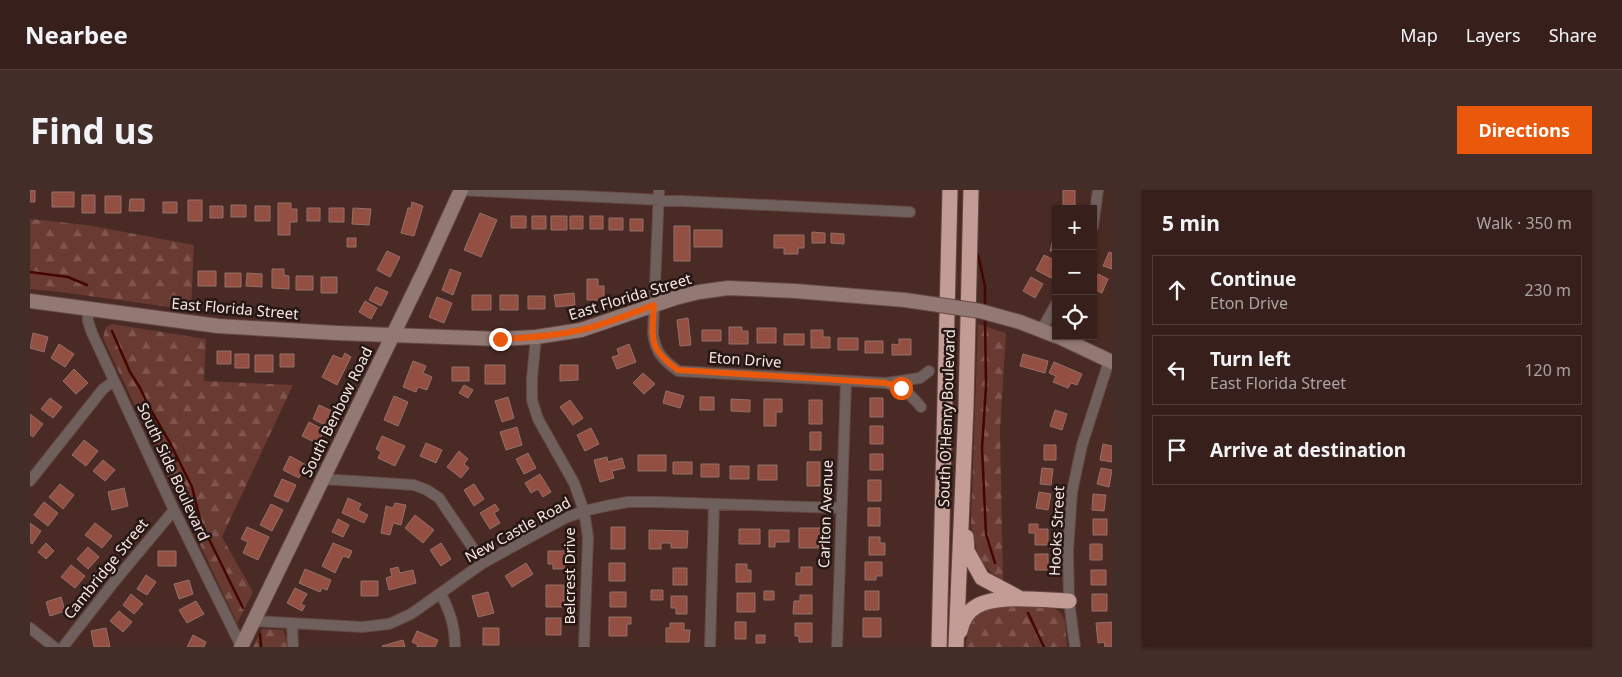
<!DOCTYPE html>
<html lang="en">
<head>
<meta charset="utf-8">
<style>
	body { margin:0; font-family:"Noto Sans",sans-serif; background:#422d28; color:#f1f3f6 }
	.controls { position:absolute; right:15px; top:15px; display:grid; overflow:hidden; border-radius:0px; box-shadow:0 1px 4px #0004 }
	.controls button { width:45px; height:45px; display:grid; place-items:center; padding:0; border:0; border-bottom:1px solid #513e3a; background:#37201b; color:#f1f3f6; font:25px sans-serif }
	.stop { position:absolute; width:15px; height:15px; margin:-11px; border:4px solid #ea580c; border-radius:50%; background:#fff }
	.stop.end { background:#ea580c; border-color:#fff; box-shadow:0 1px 5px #0008 }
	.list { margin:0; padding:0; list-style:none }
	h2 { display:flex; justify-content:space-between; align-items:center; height:65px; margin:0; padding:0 20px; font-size:21px }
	h2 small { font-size:16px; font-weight:400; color:#aaa3a3 }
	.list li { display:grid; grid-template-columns:32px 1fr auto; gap:15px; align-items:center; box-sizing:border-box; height:70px; margin:0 10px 10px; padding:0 10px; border:1px solid #513e3a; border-radius:0px }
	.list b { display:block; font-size:19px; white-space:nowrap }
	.list p { margin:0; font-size:16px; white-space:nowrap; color:#aaa3a3 }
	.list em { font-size:16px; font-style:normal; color:#aaa3a3 }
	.icon { flex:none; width:28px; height:28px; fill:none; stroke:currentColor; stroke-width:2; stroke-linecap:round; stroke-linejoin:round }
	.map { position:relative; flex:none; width:1082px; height:457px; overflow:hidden; border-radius:0px }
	header { display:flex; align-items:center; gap:30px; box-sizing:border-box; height:70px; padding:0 25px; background:#37201b; border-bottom:1px solid #513e3a }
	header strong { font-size:24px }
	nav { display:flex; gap:28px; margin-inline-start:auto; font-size:18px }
	.intro { display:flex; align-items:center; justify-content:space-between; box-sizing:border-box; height:120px; padding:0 30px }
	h1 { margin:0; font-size:35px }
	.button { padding:12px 22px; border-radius:0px; background:#ea580c; color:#fff; font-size:18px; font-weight:700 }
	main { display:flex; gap:30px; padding:0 30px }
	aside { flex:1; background:#37201b; border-radius:0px; box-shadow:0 1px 4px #0004 }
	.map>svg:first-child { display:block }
	.forest { fill:url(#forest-firs) }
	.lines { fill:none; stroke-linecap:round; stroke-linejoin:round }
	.stream { stroke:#450500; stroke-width:2.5 }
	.building { fill:#944f43; stroke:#947069 }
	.street-casing { stroke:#654842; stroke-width:12 }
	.secondary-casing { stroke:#654842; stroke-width:16 }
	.highway-casing { stroke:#654842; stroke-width:17 }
	.street { stroke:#70605d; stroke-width:10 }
	.secondary { stroke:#927974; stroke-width:14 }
	.highway { stroke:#c39d95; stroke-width:15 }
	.secondary-bridge-casing { stroke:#654842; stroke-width:16; stroke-linecap:butt }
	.secondary-bridge { stroke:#927974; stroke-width:14 }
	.route { stroke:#ea580c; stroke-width:6 }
	.labels { text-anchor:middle; stroke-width:5; stroke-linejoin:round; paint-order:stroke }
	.street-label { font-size:15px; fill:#f9e5e1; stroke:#251714 }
</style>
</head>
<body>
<header>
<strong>Nearbee</strong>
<nav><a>Map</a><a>Layers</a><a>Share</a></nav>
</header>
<div class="intro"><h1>Find us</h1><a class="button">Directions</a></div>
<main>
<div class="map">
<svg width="1082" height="457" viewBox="0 0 1082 457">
	<defs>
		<pattern id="forest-firs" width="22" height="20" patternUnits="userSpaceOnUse" patternTransform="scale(1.25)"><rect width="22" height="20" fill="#693a31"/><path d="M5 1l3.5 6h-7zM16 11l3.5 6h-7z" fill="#7f564f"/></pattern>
	</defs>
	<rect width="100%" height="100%" fill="#492a24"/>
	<!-- forest -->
	<path class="forest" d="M0 29 57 35 164 55 161 120 30 102 0 99Z
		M82 134 176 149 174 191 263 195 192 347 223 402 207 433 73 148 76 137Z
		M948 134 976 143 970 240 973 391C949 376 946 361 941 334Z
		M963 416 1022 417 1030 422 1035 430 1037 457H936C937 435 944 424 963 416Z
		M232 439 253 440 257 450V457H223Z"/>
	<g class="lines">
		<!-- stream -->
		<path class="stream" d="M948 65 955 96V118
			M0 82 38 87 57 95
			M955 128 956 197 952 258 956 344 965 373
			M82 141 100 182 110 198 119 217 140 253 162 297 171 333 213 418
			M998 423 1014 457
			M230 444 231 457"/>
	</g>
	<!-- building -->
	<path class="building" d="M0 0H5V12H0Z
		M1033 0H1045V15H1033Z
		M22 2H44V17H22Z
		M52 5H65V23H52Z
		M75 6H91V23H75Z
		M100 9H114V21H99Z
		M158 10H172V31H158Z
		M133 12H147V23H133Z
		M382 12 393 16 384 46 371 43 378 18H381Z
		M248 13H261V19H267V32H260V45H248Z
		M201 15H216V27H201Z
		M180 16H193V28H180Z
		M225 16H240V31H225Z
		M277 18H290V31H277Z
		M299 18H314V32H299Z
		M323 18 341 19 339 35 322 34Z
		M450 23 467 30 451 67 434 60Z
		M481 26H496V38H481Z
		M502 26H516V39H502Z
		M521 26H537V40H521Z
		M540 26H553V39H540Z
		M560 26H573V39H560Z
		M579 28H593V40H579Z
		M600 29H613V41H600Z
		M644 36H660V71H644Z
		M664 40H692V57H664Z
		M782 42 795 43V53H782Z
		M801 43 814 44V54L801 53Z
		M744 45H774V58H768V64H754V58H744Z
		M1024 45H1026V62L1020 61Z
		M317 48H326V57H317Z
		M357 61 370 67 360 87 347 80Z
		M1079 62 1082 63V79L1073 76Z
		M1014 65 1024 70 1021 75 1026 78 1021 88 1006 80Z
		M242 79H254V85L259 86V99L242 98Z
		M420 79 431 83 423 105 412 100Z
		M168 81H186V96H168Z
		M195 83H211V97H195Z
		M217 83 232 84V97L216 96Z
		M1068 84 1078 89 1072 103 1063 99V93Z
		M266 86H283V100H266Z
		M291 87H307V103H291Z
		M1001 87 1013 94 1005 108 993 101Z
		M557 89H568V96H574V110H557Z
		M346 97 358 102 351 116 339 110Z
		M544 103 545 115 526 117 524 105Z
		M442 105H461V120H442Z
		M470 105H488V120H470Z
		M498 106H515V119H498Z
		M407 107 422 113 414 133 399 127Z
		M335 111 347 118 341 129 329 122Z
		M658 128 661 155 650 156 647 130Z
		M699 137H712V141H718V154H699Z
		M727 138H746V153H727Z
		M672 140H691V151H672Z
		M781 140H793V147H800V158H781Z
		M3 143 18 147 14 162 0 158Z
		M754 144H774V155H754Z
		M808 148H828V160H808Z
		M869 149H881V165H862V154L869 155Z
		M835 151H853V163H835Z
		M29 154 44 164 35 177 21 168Z
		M599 154 606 172 587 179 582 167 589 165 587 159Z
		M187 161H201V174H187Z
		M315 163 321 167 307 195 292 187 303 165 312 169Z
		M205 164H219V178H205Z
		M250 164H264V177H250Z
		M993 164 1018 171 1015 183 990 176Z
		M225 165H243V182H225Z
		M383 171 396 176 393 183 402 187 397 200 388 197 386 202 373 197Z
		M1024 172 1052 184 1047 195 1041 193 1038 198 1023 192 1026 186 1019 183Z
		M455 175H475V194H455Z
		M530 175H548V190L530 191Z
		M422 177H439V191H422Z
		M44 179 58 193 46 204 33 191Z
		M613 183 625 194 614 204 603 193Z
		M434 195 443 200 438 208 429 203Z
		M636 201 654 206 650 218 633 213Z
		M364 206 378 212 368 236 354 230Z
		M478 207 484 228 472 232 465 211Z
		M670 207H684V220H670Z
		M20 208 32 217 23 228 11 219Z
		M840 208H853V227H840Z
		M701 209 720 210V222L701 221Z
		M734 209H752V222H746V236H734Z
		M540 210 553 228 543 235 530 217Z
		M779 210H792V234H779Z
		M289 215 302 221 295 235 283 229Z
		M1025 220 1037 224 1032 240 1020 236Z
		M0 224 13 234 3 247 0 245Z
		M279 232 294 240 288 254 272 246Z
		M840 236H853V254H840Z
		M487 237 492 255 476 260 470 242Z
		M561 238 569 254 555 261 547 245Z
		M780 242H791V260H780Z
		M352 246 375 256 365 276 348 268 351 262 346 259Z
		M54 250 68 261 56 276 42 265Z
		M396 253 412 260 406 273 390 266Z
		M1073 254 1082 256V272L1070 270Z
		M1014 255H1026V270H1014Z
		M429 261 438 269 434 274 439 278 431 288 417 277Z
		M498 263 506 278 494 284 486 269Z
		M840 264H853V280H840Z
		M608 265H636V281H608Z
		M260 266 276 275 269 288 253 280Z
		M577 267 578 272 592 268 595 278 582 281 584 288 570 292 564 270Z
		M73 270 85 280 75 291 63 281Z
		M643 272H662V284H643Z
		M777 272H790V296H777Z
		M671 274H689V287H671Z
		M728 275H747V290H728Z
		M700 276H719V289H700Z
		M1012 278 1023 279 1021 295 1010 294Z
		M1071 278 1082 280 1079 297 1067 294Z
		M510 284 521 302 513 307 508 299 501 303 495 293Z
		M252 289 266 295 258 312 244 306Z
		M838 290H851V311H838Z
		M30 294 44 305 33 319 19 307Z
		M444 294 454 309 444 316 434 300Z
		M94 298 98 316 82 320 78 302Z
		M1009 302 1021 304 1018 320 1006 318Z
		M1063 304 1076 305 1074 321 1062 320Z
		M318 308 331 314 328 320 338 325 334 333 312 323Z
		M14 312 28 323 18 336 4 325Z
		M365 313 376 315 371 335 363 333 360 345 351 343 356 316 363 318Z
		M241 314 253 320 242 341 230 335Z
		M465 314 469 320 464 323 470 333 460 339 450 323Z
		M838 318H850V336H838Z
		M385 325 404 340 393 353 375 338Z
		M308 329 319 335 313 347 302 342Z
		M1063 329H1077V345H1063Z
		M0 333 11 341 2 354 0 352Z
		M65 333 82 346 72 358 55 345Z
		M999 334H1008V339H1018V355H1005V343H999Z
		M217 337 239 347 228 370 213 363 218 352 211 349Z
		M581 337H595V359H581Z
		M769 338H794V353H789V358H769Z
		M709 339H730V354H709Z
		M619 340 658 341 657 358H641V353H631V359H619Z
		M739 340H759V352H745V357H739Z
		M839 347H850V353H855V365H839Z
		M16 353 24 361 16 369 8 362Z
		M303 353 322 361 319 368 313 366 305 383 292 376Z
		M411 353 421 369 411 376 400 360Z
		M1060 354H1072V370H1060Z
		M58 357 69 367 58 379 47 369Z
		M128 361H146V376H128Z
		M518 361H535V379H523V374H518Z
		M1005 364H1018V380H1005Z
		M835 372H852V386H846V390H835Z
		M496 373 503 384 482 397 475 386Z
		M579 373H595V391H579Z
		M706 374H717V380H721V392H706Z
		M41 375 55 386 45 398 31 387Z
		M368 377 370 383 383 380 386 393 359 400 356 388 362 386 360 379Z
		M771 377H782V395H766V383H771Z
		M643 378H657V395H643Z
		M275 379 301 390 297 400 292 398 290 402 269 393Z
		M1061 380H1076V395H1061Z
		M116 385 126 392 117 405 107 399Z
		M159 390 163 404 149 409 144 394Z
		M331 391H348V406H331Z
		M516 395H534V417H516Z
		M265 398 277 404 271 414 275 416 272 421 257 413Z
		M621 400H633V410H621Z
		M734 401H744V410H734Z
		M835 401H849V420H835Z
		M458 402 464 423 448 427 442 406Z
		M580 402H596V417H580Z
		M707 403H725V422H707Z
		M101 404 113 414 104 424 93 415Z
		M1062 404H1077V421H1062Z
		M770 405H782V424H763L764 411H770Z
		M641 406H657V424H646V418H641Z
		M31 407 35 421 20 426 16 412Z
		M166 411 174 424 157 433 149 420Z
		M89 421 102 432 93 442 80 431Z
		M579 427H601V434H597V446H579Z
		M516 428H531V445H516Z
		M833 428H851V447H833Z
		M705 432H716V449H705Z
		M1082 432V457H1075L1074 452 1068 453 1066 433Z
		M640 433H654V440H660L659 452H636V438H640Z
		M765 433H782V452H769V446H765Z
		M76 438 80 457H64L61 441Z
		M453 438H469V455H453Z
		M387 441 408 450 405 457H387L388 455 382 452Z
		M163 445 176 452 174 457H157Z
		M726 445H735V453H726Z
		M373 450 375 457H353L352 456Z"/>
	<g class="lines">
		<!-- street casing -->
		<g class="street-casing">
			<path id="street" d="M428 0 880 22
				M629 0 623 144C626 163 632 169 648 181L856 193 890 188 899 181
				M1063 37 1068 0
				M57 118 58 131 62 143 144 320 211 456
				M1012 139 1026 114
				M506 147 502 188V210L508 229 544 293 554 321 558 347 554 457
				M859 194C875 199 881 205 891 217
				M293 289 384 295 397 300 409 308 413 314 453 373
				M0 291 73 199 84 191
				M411 404C420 422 425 436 425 457
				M223 431 332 437 359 434 381 424 453 373 535 328 554 321 576 316 598 312H627L811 318
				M262 433 263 457
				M0 438 24 457
				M33 457 84 392 144 320
				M680 457 684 314
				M807 457 816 191
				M1045 457 1039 411 1038 361 1042 302 1052 255 1079 171"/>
		</g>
		<!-- secondary casing -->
		<g class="secondary-casing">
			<path id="secondary" d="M0 111 188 136 307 143 470 149 506 147 551 140 645 108 669 102 698 98 765 101 875 110
				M990 132 1026 146
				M1027 146 1082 172
				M211 457 395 79 431 0"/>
		</g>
		<!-- highway casing -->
		<g class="highway-casing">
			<path id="highway" d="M936 347 937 361 952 388 991 409
				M930 441C932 431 938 421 947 416 967 404 1016 410 1039 411
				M909 457 920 0
				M926 457 936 216 941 0"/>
		</g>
		<!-- street -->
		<use href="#street" class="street"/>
		<!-- secondary -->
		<use href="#secondary" class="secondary"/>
		<!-- highway -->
		<use href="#highway" class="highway"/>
		<!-- secondary-bridge casing -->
		<g class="secondary-bridge-casing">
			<path id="secondary-bridge" d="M875 110 950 121 990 132"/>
		</g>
		<!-- secondary-bridge -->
		<use href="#secondary-bridge" class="secondary-bridge"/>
	</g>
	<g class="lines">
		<!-- route -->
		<path class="route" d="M470 149C498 148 524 146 551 140 576 134 600 124 624 115 622 149 618 159 648 180L856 193 871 198"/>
	</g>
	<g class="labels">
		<!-- street labels -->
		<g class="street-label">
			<text transform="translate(600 107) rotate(-17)" y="5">East Florida Street</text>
			<text transform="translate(205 119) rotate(5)" y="5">East Florida Street</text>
			<text transform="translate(715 170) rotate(4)" y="5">Eton Drive</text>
			<text transform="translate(307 222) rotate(-64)" y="5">South Benbow Road</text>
			<text transform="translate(917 228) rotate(-88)" y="5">South O'Henry Boulevard</text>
			<text transform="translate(143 282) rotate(65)" y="5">South Side Boulevard</text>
			<text transform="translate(796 324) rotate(-88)" y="5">Carlton Avenue</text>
			<text transform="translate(488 340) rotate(-29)" y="5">New Castle Road</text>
			<text transform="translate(1027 341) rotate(-87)" y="5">Hooks Street</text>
			<text transform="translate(76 379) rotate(-51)" y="5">Cambridge Street</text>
			<text transform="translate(540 386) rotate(-90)" y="5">Belcrest Drive</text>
		</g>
	</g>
</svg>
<div class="controls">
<button>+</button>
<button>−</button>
<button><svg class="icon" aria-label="locate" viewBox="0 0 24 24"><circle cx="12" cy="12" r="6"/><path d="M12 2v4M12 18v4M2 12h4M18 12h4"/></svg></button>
</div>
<div class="stop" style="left:871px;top:198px"></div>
<div class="stop end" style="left:470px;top:149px"></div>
</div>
<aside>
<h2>5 min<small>Walk · 350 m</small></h2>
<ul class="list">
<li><svg class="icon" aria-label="ahead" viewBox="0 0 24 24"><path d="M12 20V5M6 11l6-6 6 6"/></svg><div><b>Continue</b><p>Eton Drive</p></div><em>230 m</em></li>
<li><svg class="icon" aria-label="left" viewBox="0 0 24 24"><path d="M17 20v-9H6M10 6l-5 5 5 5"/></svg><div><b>Turn left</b><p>East Florida Street</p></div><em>120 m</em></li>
<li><svg class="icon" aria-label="arrive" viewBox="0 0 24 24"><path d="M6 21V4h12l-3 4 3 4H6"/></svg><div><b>Arrive at destination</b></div></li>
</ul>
</aside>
</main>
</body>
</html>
